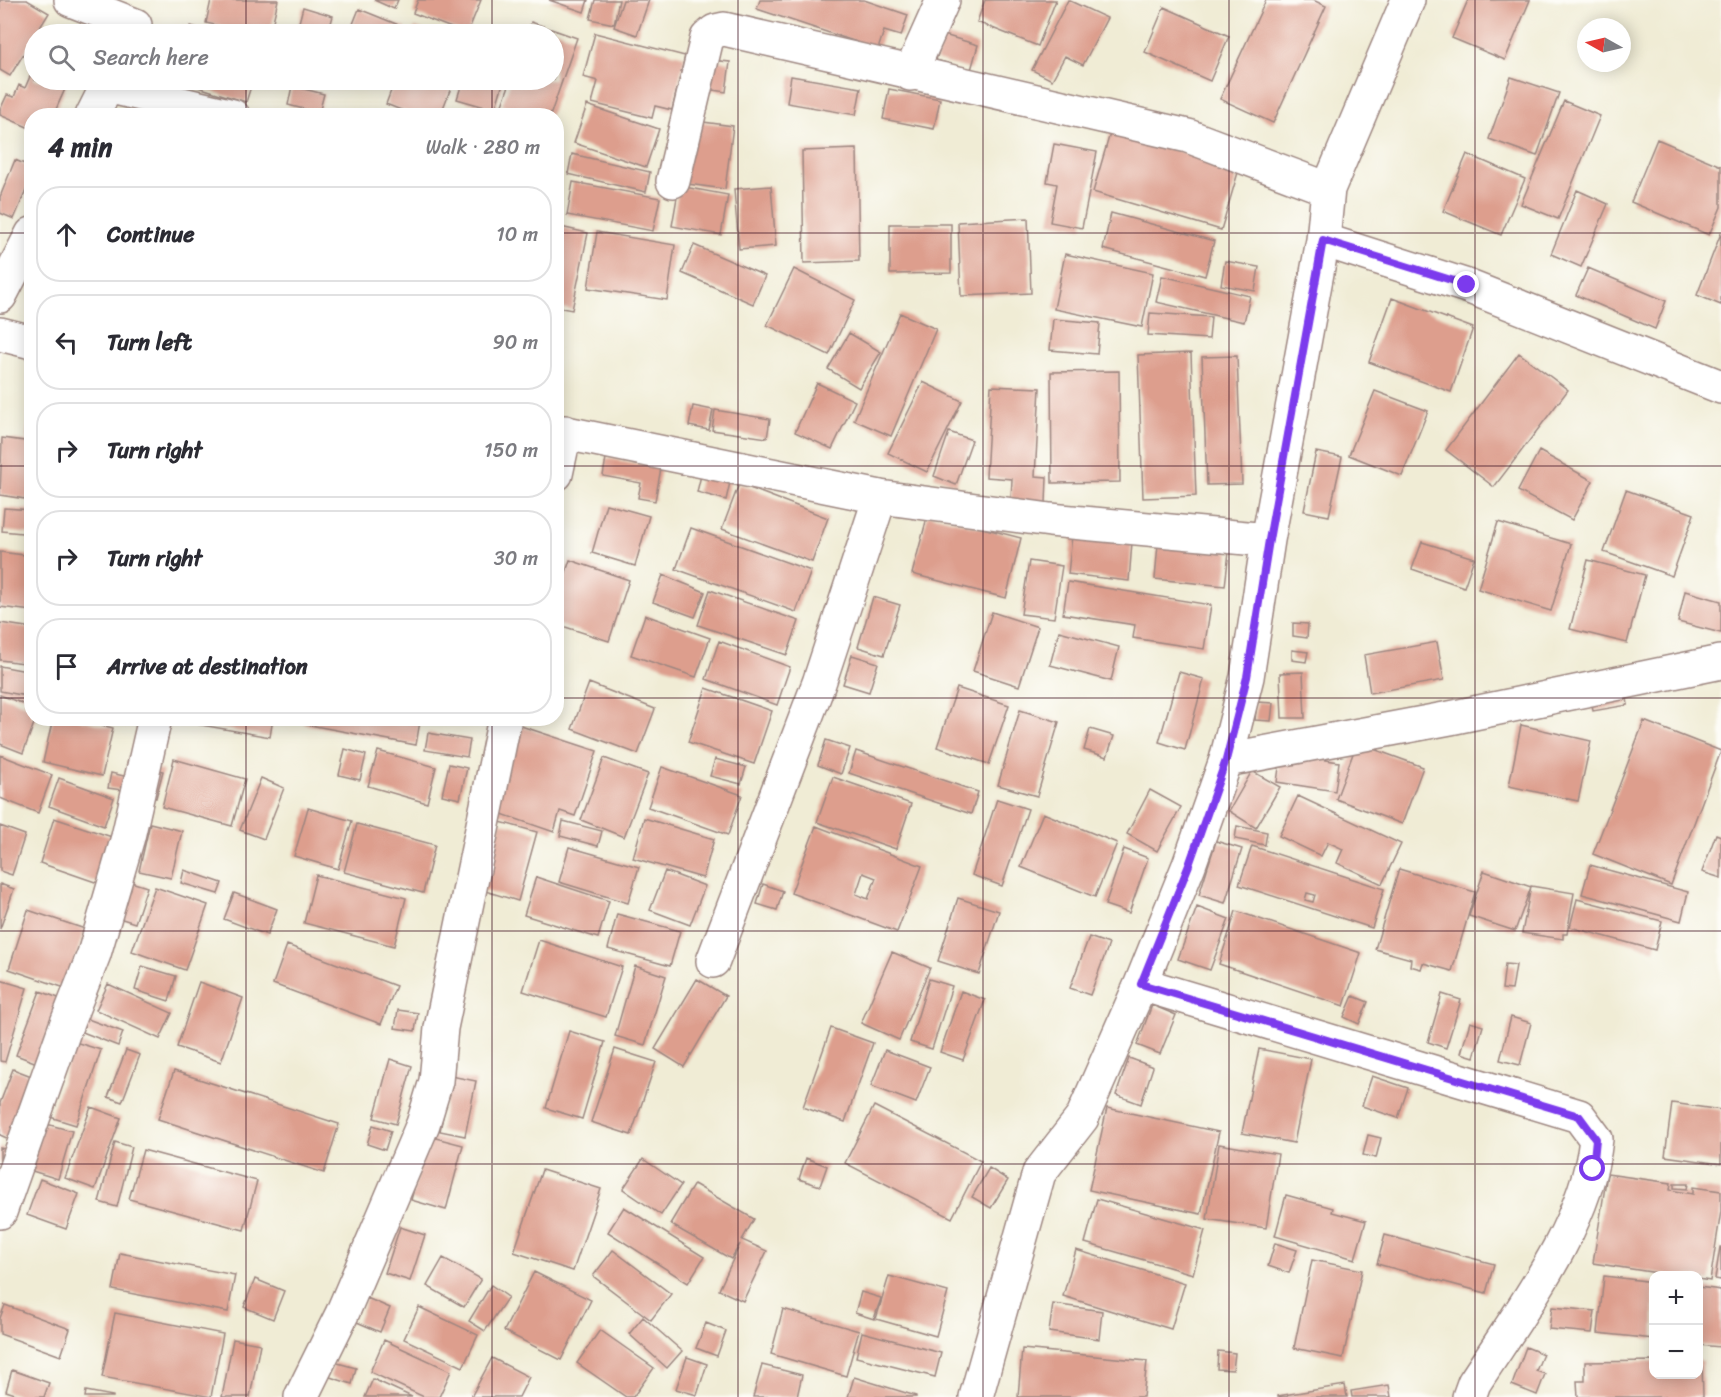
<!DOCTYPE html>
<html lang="en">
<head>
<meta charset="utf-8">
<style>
	body { margin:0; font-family:Sriracha,sans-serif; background:#f7f7f7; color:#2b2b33 }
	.controls { position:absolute; right:18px; bottom:18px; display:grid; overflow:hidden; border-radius:12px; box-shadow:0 3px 15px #0003 }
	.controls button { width:54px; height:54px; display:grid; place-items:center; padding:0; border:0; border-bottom:2px solid #e1e1e2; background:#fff; color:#2b2b33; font:30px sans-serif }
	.compass { position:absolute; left:1577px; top:18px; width:54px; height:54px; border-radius:50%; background:#fff; box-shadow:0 3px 15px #0003; rotate:278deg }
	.stop { position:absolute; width:18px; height:18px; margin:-14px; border:4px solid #7c3aed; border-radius:50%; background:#fff }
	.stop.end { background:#7c3aed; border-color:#fff; box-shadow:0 2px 6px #0008 }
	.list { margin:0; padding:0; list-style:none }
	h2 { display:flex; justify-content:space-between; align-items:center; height:78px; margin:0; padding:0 24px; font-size:26px }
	h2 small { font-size:20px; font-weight:400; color:#7c7c81 }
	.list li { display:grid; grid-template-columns:39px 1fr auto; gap:18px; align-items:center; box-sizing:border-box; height:96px; margin:0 12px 12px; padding:0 12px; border:2px solid #e1e1e2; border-radius:24px }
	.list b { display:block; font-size:22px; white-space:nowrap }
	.list em { font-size:20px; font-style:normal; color:#7c7c81 }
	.icon { flex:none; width:33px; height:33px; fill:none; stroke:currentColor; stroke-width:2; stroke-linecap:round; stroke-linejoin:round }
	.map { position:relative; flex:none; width:1721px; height:1397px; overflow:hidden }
	.search { position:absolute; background:#fff; box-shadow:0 3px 15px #0003; left:24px; top:24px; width:540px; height:66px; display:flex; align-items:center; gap:15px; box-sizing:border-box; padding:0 21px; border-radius:33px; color:#7c7c81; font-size:22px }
	.panel { position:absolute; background:#fff; box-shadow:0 3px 15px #0003; left:24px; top:108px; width:540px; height:618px; border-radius:24px }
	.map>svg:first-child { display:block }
	.building { fill:#dd9e8d; fill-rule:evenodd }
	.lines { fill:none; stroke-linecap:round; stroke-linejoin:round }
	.street-casing { stroke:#9d8680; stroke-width:36 }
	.street { stroke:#fff; stroke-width:33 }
	.route { stroke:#7c3aed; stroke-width:8 }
	.grid { fill:none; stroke:#4a1f2b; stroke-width:1.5; stroke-opacity:0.55 }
</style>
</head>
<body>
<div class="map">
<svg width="1721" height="1397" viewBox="0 0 1721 1397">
	<rect width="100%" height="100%" fill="#fdfcf7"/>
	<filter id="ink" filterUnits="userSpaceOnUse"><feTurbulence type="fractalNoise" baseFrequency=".0167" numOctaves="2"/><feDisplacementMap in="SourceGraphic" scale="12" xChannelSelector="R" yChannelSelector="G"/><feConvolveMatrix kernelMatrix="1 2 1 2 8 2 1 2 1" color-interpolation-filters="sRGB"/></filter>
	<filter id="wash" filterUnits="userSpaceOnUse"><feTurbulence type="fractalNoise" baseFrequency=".008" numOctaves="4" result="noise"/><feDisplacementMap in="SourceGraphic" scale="24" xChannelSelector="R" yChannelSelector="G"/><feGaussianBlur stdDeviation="1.35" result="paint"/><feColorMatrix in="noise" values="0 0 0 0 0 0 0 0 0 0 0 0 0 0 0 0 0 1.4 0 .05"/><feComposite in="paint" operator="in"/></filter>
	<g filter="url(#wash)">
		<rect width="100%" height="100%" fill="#f0ecd5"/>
		<g id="blocks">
			<!-- building -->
			<path class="building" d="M0 0H27L49 13 10 76 0 70Z
				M211 0H278L270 34H255L206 23Z
				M374 0H398L394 9Z
				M418 0H481L467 34 413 13Z
				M549 0H588L584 12Z
				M595 0H619L614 24 590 19Z
				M623 0H649L637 35 614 27Z
				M760 0H864L908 15 901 36 884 31 878 49 757 9Z
				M985 0H1056L1038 46 977 22Z
				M1068 0 1107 18 1083 65 1065 56 1052 80 1032 70Z
				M1266 0H1313L1326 6 1273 123 1220 99Z
				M1468 0H1530L1505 60 1452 38Z
				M303 7 333 16 328 34H296Z
				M1164 7 1229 36 1210 81 1145 52Z
				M359 9 406 28 403 34H349Z
				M531 22 577 38 550 116H533L502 105 511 80H554V34H527Z
				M191 26 217 34H189Z
				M415 27 434 34H412Z
				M595 33 685 56 672 110 655 106 652 118 592 103 598 81 583 77Z
				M944 35 978 45 971 70 936 60Z
				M710 60 730 62 726 92 706 89Z
				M34 67V80H69L53 116H32V129L0 115V110L7 95 14 97 19 85 25 88Z
				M791 76 861 88 856 115 787 103Z
				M1511 77 1559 93 1537 156 1489 139Z
				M176 80H253L246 102Z
				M395 80H454L440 116H416L386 104Z
				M463 80H504L495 110 457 99Z
				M292 86 324 94 319 113 288 105Z
				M889 89 940 99 934 129 883 119Z
				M1564 101 1600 116 1558 219 1521 204Z
				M587 105 659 129 646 167 574 143Z
				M688 120 733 126 725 189 680 183Z
				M1111 130 1239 169 1221 230 1093 192Z
				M1657 139 1721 166V207L1709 235 1631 202Z
				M1054 144 1097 152 1082 228 1050 222 1057 184 1047 182Z
				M857 149 859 261 804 263 802 151Z
				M572 154 650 172 646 192 568 174Z
				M1467 154 1525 179 1501 235 1443 211Z
				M15 160 32 167V176L14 219 0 213V197Z
				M573 182 660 198 653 231 567 215Z
				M679 186 728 195 721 235 672 226Z
				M771 186 776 246 739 249 734 189Z
				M1577 190 1608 204 1581 267 1551 254Z
				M1111 213 1214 241 1205 276 1103 249Z
				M1028 218 1031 293 961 296 958 222Z
				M890 224H951V273L890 274Z
				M556 226 588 233 572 310 556 307Z
				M597 232 675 245 667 300 588 288Z
				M1721 233V305L1697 295Z
				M694 245 765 276 753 304 682 273Z
				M1065 254 1153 273 1142 327 1054 309Z
				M1225 261 1259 267 1255 291 1221 285Z
				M1588 268 1666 301 1655 329 1576 295Z
				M794 269 855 300 829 355 767 325Z
				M1162 276 1250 296 1244 322 1156 302Z
				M1392 298 1473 328 1451 392 1369 362Z
				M900 313 936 329 891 436 854 420Z
				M1150 313 1211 317 1209 339 1148 335Z
				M1053 319 1100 323 1097 354 1050 350Z
				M849 333 881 352 859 388 828 369Z
				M1191 353 1196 496 1143 498 1138 355Z
				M1519 353 1568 390 1494 487 1446 450Z
				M1237 356 1242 484 1207 485 1202 357Z
				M1119 371 1120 482 1052 483 1051 372Z
				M923 382 962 401 927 472 888 453Z
				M817 383 855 401 832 449 795 432Z
				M991 386 1040 388 1035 476 1047 477 1046 503 1011 501 1012 479 986 477Z
				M1375 391 1428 411 1402 476 1349 455Z
				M693 406 713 410 709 430 689 426Z
				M715 410 770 419 767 438 712 430Z
				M30 411H32V439L26 438Z
				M949 432 972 440 956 485 934 476Z
				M2 438 32 442V500L0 495Z
				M1539 451 1593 481 1572 520 1518 491Z
				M1316 452 1342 457 1329 516 1304 511Z
				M606 458 661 468 655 501 638 498 641 483 603 476Z
				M702 471 731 478 726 500 697 492Z
				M739 484 828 518 812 562 722 529Z
				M1626 490 1694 514 1672 576 1604 552Z
				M606 504 649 516 635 566 592 553Z
				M4 508 32 510V534L2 531Z
				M928 514 1021 538 1006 598 912 574Z
				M1498 522 1571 544 1551 611 1478 589Z
				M691 528 811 571 796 612 676 569Z
				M1072 536 1132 542 1129 581 1068 574Z
				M1422 542 1474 558 1464 587 1412 569Z
				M1158 544 1229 552 1225 586 1155 579Z
				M0 552 32 556V611L0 607Z
				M570 560 629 580 609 641 556 624V601Z
				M1588 560 1645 575 1627 643 1570 629Z
				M1029 561 1062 566 1054 618 1021 614Z
				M663 575 705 592 695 617 653 602Z
				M1068 582 1211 605 1204 649 1133 638 1135 625 1063 614Z
				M710 590 799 621 787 655 698 625Z
				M1685 591 1721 601V633L1678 622Z
				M873 597 900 605 884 655 858 647Z
				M992 612 1038 627 1019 686 973 671Z
				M645 615 710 638 696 677 631 655Z
				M0 623 32 628V664L0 660Z
				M1293 623 1308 624 1307 638 1293 636Z
				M1059 631 1119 647 1111 681 1050 665Z
				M719 641 790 667 777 705 706 679Z
				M1437 642 1444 680 1370 693 1364 655Z
				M1292 650 1308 652 1306 662 1292 660Z
				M852 655 878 663 869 692 843 684Z
				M0 666 32 672V697L0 691Z
				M1179 672 1204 679 1185 750 1159 742Z
				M1303 672 1305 718H1282L1280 673Z
				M589 683 655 709 638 754 572 729Z
				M1625 684 1628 705 1593 711 1590 690Z
				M706 688 772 711 754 764 688 742Z
				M957 688 1009 705 989 764 937 747Z
				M0 695 32 707V718H36L23 753 0 744Z
				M1257 702 1273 703 1271 721 1255 720Z
				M1020 710 1059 722 1037 796 998 785Z
				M53 718H74L113 728 102 776 43 762Z
				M119 718H140V723Z
				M185 718H273L270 737 184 722Z
				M305 718H410L420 721 416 745 304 724Z
				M1644 721 1721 751 1671 885 1593 854Z
				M1521 725 1591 741 1578 801 1509 786Z
				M521 726 597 751 575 816 560 811 554 832 493 811Z
				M1090 729 1114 736 1107 757 1084 750Z
				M428 733 470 740 467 757 425 750Z
				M826 740 850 748 841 774 818 765Z
				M1357 743 1423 767 1402 824 1336 799Z
				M345 749 366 755 360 780 339 775Z
				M378 751 436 767 427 803 368 786Z
				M856 751 978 792 971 814 849 773Z
				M1281 753 1339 762 1335 791 1277 782Z
				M0 755 52 775 38 813 0 798Z
				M604 758 648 774 624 837 581 820Z
				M174 759 245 779 232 826 162 807Z
				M715 759 746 767 741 784 710 776Z
				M449 764 467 768 460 799 442 795Z
				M662 767 742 795 728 835 648 807Z
				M154 769 163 771 156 798 148 796Z
				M1252 771 1280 787 1256 828 1229 811Z
				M111 773 124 776 122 790 108 788Z
				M833 777 911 804 896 849 817 822Z
				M59 778 114 798 104 826 49 806Z
				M261 778 284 788 264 839 240 830Z
				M1150 790 1181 807 1157 851 1127 834Z
				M1298 796 1401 844 1382 884 1337 863 1343 849 1328 842 1321 856 1279 836Z
				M997 799 1028 809 1002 886 972 875Z
				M308 808 352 821 338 869 294 856Z
				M1043 813 1117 843 1095 897 1021 867Z
				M54 818 112 837 98 883 40 863Z
				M644 818 714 839 703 878 633 858Z
				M563 821 602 831 598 846 560 836Z
				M500 822 537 832 518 901 482 890Z
				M150 823 182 831 171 878 139 871Z
				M357 824 435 845 423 893 344 872Z
				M0 826 25 835 12 875 0 871Z
				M816 826 922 866 897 932 791 893ZM863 873 876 878 868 899 856 894Z
				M1237 826 1267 832 1265 845 1235 839Z
				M1716 834 1721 836V878L1702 872Z
				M1216 841 1242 849 1225 903 1199 895Z
				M1252 846 1384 889 1372 928 1239 885ZM1307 893 1315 895 1313 902 1305 900Z
				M569 847 639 867 628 903 559 882Z
				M1124 849 1148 858 1129 913 1105 905Z
				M1590 865 1688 892 1681 921 1582 894Z
				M1399 869 1475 892 1452 971 1423 963 1421 969 1410 966 1411 959 1375 949Z
				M184 870 222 883 218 894 181 883Z
				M665 871 705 886 690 925 650 910Z
				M1484 871 1531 887 1515 931 1469 916Z
				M316 875 406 898 394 946 304 923Z
				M536 877 609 901 598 938 524 915Z
				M131 882 147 887 135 923 119 918Z
				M0 884 14 889 0 929Z
				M763 884 783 891 777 910 757 904Z
				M1531 886 1574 893 1567 934H1563V939L1522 933Z
				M155 887 208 905 185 970 132 951Z
				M234 893 277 909 267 935 224 919Z
				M958 898 999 911 979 974 938 961Z
				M1577 899 1662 921 1655 950 1570 927Z
				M1197 907 1229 919 1210 970 1178 959Z
				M28 910 85 929 65 988 9 969Z
				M1236 911 1361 953 1344 1006 1219 964Z
				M617 914 680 931 670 966 608 949Z
				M1089 937 1109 944 1090 995 1070 988Z
				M539 940 622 967 606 1017 523 991Z
				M287 945 396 986 381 1024 273 984Z
				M892 952 930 968 899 1040 861 1023Z
				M1505 964 1516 965 1512 990 1502 989Z
				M142 966 176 976 169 1001 135 990Z
				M635 966 666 976 645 1045 615 1036Z
				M697 979 726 996 684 1067 655 1049Z
				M929 979 952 986 932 1049 910 1042Z
				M0 980 27 988 5 1062 0 1061Z
				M199 982 243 998 221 1062 177 1047Z
				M108 984 172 1013 160 1039 96 1010Z
				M40 991 61 999 37 1063 16 1055Z
				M961 991 985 1000 963 1060 940 1052Z
				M1442 994 1461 1000 1446 1048 1428 1042Z
				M1353 996 1368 1002 1359 1024 1344 1017Z
				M1152 1005 1176 1015 1160 1054 1137 1045Z
				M398 1010 418 1013 415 1031 395 1028Z
				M1511 1017 1531 1023 1520 1065 1500 1060Z
				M85 1018 123 1032 118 1046 80 1031Z
				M1470 1022 1483 1026 1474 1057 1461 1053Z
				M831 1028 873 1043 845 1122 803 1107Z
				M569 1031 605 1042 582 1119 546 1108Z
				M75 1042 101 1050 76 1125 50 1117Z
				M615 1049 656 1062 631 1135 591 1122Z
				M1259 1049 1311 1059 1294 1143 1242 1133Z
				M126 1050 140 1055 122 1102 108 1097Z
				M885 1050 930 1067 916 1103 871 1086Z
				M1129 1058 1153 1067 1141 1104 1116 1095Z
				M390 1059 412 1066 396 1124 374 1118Z
				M13 1069 34 1077 11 1140 0 1135V1103Z
				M174 1071 339 1124 324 1173 158 1119Z
				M451 1076 476 1081 465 1136 440 1131Z
				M1372 1076 1408 1088 1398 1118 1362 1106Z
				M1672 1103 1721 1110V1164L1665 1156Z
				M874 1106 981 1161 952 1218 845 1163Z
				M91 1107 121 1118 95 1189 65 1178Z
				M1107 1108 1219 1132 1201 1214 1089 1190Z
				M43 1123 72 1131 58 1179 29 1170Z
				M373 1125 391 1131 385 1150 367 1144Z
				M1368 1135 1381 1138 1376 1158 1363 1155Z
				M428 1136 463 1145 446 1210 411 1200Z
				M115 1142 132 1147 117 1207 99 1202Z
				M1219 1144 1278 1154 1266 1228 1207 1219Z
				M0 1148 9 1150 0 1164Z
				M143 1150 257 1181 244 1230 129 1199Z
				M806 1158 827 1166 820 1186 799 1179Z
				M643 1159 681 1185 661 1215 623 1189Z
				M989 1168 1008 1180 991 1208 972 1197Z
				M542 1170 601 1189 573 1271 514 1252Z
				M1607 1174 1671 1183 1670 1190 1693 1194V1187L1721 1191V1211L1710 1281 1698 1279V1276H1677L1593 1263Z
				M40 1179 79 1194 66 1229 27 1215Z
				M694 1184 754 1219 742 1240 767 1251 743 1301 719 1290 740 1244 731 1259 670 1224Z
				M1674 1184H1688L1687 1189 1674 1188Z
				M1286 1195 1333 1208 1332 1212 1366 1221 1355 1259 1275 1236Z
				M1097 1199 1205 1230 1193 1274 1085 1243Z
				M624 1207 704 1257 688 1283 608 1232Z
				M400 1227 425 1235 410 1281 385 1273Z
				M1385 1235 1494 1264 1486 1293 1377 1264Z
				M1275 1243 1297 1250 1289 1273 1268 1266Z
				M1720 1247H1721V1280L1715 1279Z
				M613 1250 671 1294 651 1320 593 1276Z
				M1076 1250 1185 1283 1171 1329 1063 1296Z
				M120 1253 235 1275 228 1312 113 1290Z
				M443 1258 481 1279 464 1307 427 1286Z
				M1312 1260 1362 1270 1343 1358 1294 1348Z
				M534 1272 591 1300 561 1360 504 1331Z
				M889 1276 948 1292 936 1336 876 1319Z
				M1604 1276 1654 1282V1339L1598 1333Z
				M255 1279 284 1291 273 1319 244 1307Z
				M491 1285 508 1297 485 1331 469 1321Z
				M1698 1287 1721 1290V1347L1698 1345Z
				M861 1292 881 1298 874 1319 855 1313Z
				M367 1298 390 1308 380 1332 357 1322Z
				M1053 1304 1102 1311 1099 1339 1049 1332Z
				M5 1305 70 1329 61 1356 0 1334V1318Z
				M419 1307 478 1335 463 1367 404 1339Z
				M1552 1307 1595 1311 1592 1333 1549 1329Z
				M783 1309 859 1331 846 1376 771 1354Z
				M115 1313 223 1334 211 1397 102 1377Z
				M643 1317 682 1351 667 1368 629 1334Z
				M706 1323 726 1331 717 1356 696 1348Z
				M600 1330 654 1368 633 1397H626L577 1363Z
				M862 1332 941 1353 935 1377 856 1357Z
				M233 1339 260 1344 250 1397H222Z
				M384 1340 451 1371 439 1397H424L370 1372Z
				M1526 1347 1543 1354 1536 1371 1545 1374 1537 1395 1512 1385Z
				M1022 1349 1147 1361 1143 1397H1018Z
				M1218 1351 1235 1353 1233 1370 1217 1369Z
				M687 1357 707 1364 697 1395 676 1389Z
				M492 1358 529 1377 519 1397H471Z
				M1654 1361V1374H1698V1361H1702L1703 1397H1578L1577 1381H1585V1362Z
				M334 1362 356 1368 352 1384 330 1377Z
				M762 1365 802 1375 797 1397H753Z
				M12 1370 49 1383 44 1397H24L6 1391Z
				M854 1377 916 1396V1397H848Z
				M373 1379 412 1397H365Z
				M1345 1385 1347 1397H1278V1396Z
				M1389 1385 1391 1397H1352L1351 1391Z
				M86 1391 113 1396V1397H85Z"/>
		</g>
	</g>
	<g filter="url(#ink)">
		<use href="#blocks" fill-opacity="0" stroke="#9d8680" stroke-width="1.5"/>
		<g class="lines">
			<!-- street casing -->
			<g class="street-casing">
				<path id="street" d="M71 0 135 25
					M910 74 943 0
					M107 86 233 116
					M92 116 110 80
					M673 181 707 38 715 31 724 29 1188 136 1328 189
					M1323 240 1467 286 1721 387
					M0 296 32 234
					M0 334 32 342
					M556 431 880 497 1050 520 1268 540
					M556 474 565 432
					M1226 760 1450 718 1721 662
					M713 961 819 683 880 497
					M1141 984 1579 1116 1596 1139C1587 1225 1520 1312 1474 1383L1469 1397
					M0 1212 65 1028 94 954 128 837 155 718
					M301 1397 342 1314 423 1124 436 1081 441 1028 505 718
					M976 1397 1039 1173 1082 1118 1141 984 1189 865 1226 760 1247 677 1268 540 1323 240 1328 189 1408 0"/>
			</g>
			<!-- street -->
			<use href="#street" class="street"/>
		</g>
	</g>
	<g class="lines" filter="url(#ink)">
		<!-- route -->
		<path class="route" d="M1467 285 1323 240 1269 540 1247 677 1226 760 1189 865 1141 984 1579 1116 1596 1139 1593 1169"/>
	</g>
	<!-- grid -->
	<path class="grid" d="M246 0V34M492 0V34M738 0V1397M983 0V1397M1229 0V1397M1475 0V1397M246 80V116M492 80V116M0 233H32M556 233H1721M0 466H32M556 466H1721M0 698H32M556 698H1721M246 718V1397M492 718V1397M0 931H1721M0 1164H1721"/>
</svg>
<div class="controls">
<button>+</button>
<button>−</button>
</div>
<svg class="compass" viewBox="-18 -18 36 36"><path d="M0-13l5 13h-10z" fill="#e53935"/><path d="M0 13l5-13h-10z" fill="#7c7c81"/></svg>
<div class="stop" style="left:1593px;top:1169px"></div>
<div class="stop end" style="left:1467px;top:285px"></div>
<div class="search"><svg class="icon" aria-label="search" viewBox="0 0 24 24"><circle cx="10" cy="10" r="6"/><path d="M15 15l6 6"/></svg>Search here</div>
<section class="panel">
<h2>4 min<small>Walk · 280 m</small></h2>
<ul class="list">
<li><svg class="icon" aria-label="ahead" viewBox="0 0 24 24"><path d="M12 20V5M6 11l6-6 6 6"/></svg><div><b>Continue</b></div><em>10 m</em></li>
<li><svg class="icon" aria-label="left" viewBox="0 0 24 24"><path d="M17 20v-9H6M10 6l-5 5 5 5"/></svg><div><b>Turn left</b></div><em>90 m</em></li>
<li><svg class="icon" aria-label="right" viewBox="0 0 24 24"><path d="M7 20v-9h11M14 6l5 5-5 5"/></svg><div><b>Turn right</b></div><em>150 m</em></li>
<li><svg class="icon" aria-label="right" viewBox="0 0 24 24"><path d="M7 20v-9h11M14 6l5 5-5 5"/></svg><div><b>Turn right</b></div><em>30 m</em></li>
<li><svg class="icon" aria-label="arrive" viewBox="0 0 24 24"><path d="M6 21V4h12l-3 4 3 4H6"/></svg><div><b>Arrive at destination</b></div></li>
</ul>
</section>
</div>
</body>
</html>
